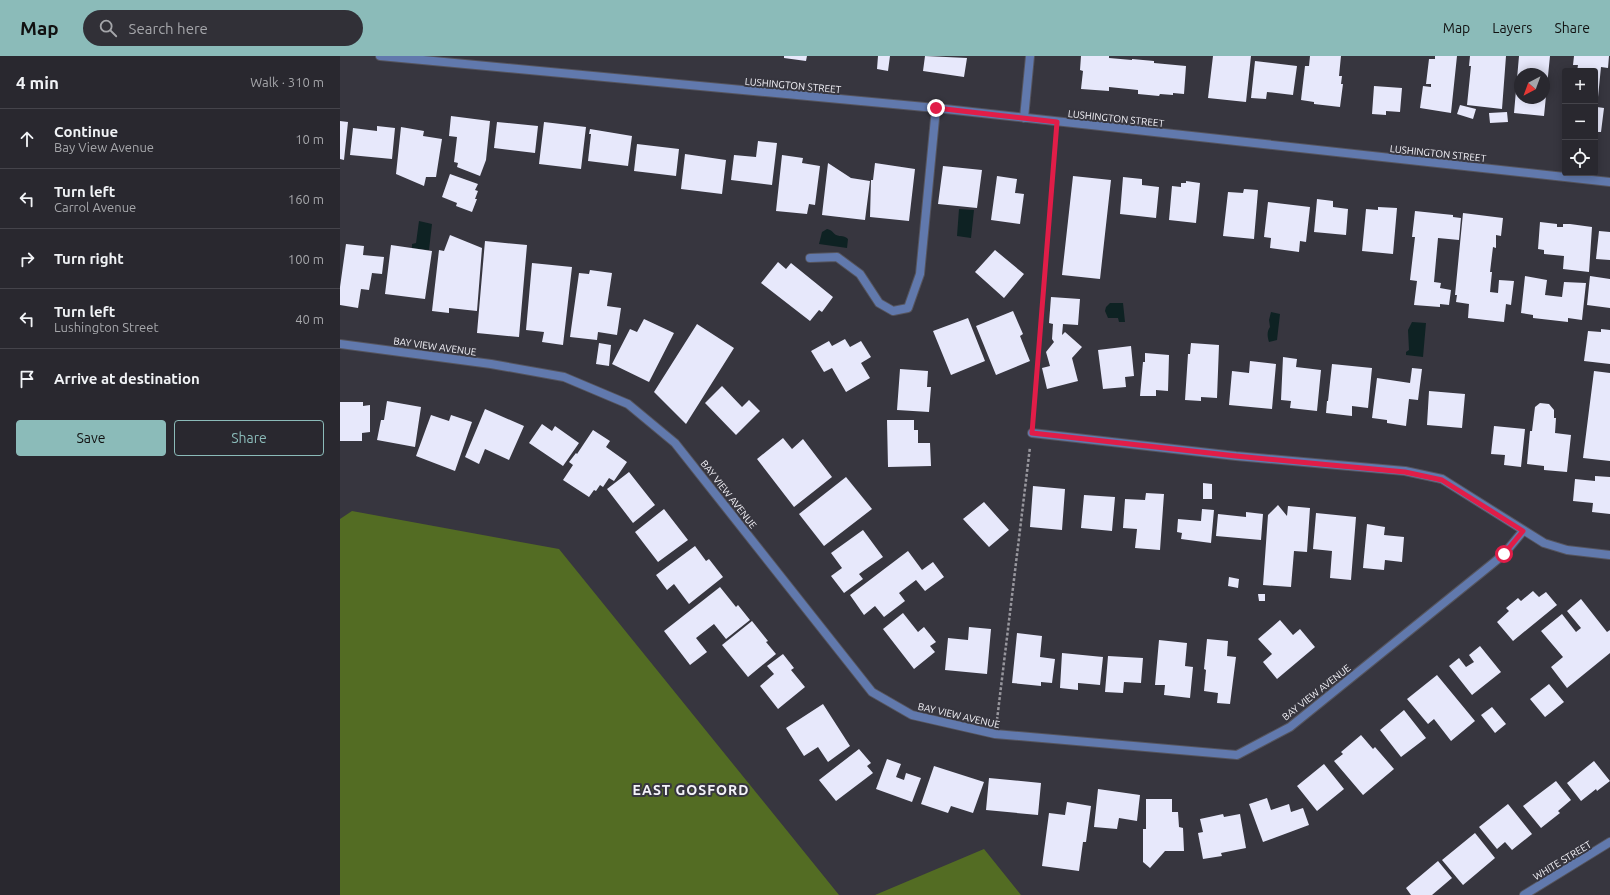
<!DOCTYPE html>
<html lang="en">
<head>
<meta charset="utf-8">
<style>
	body { margin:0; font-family:Ubuntu,sans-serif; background:#313037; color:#f1f3f6 }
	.controls { position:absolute; right:12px; top:12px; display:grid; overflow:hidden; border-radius:4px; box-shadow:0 2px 10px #0003 }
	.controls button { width:36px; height:36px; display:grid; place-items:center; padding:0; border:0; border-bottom:1px solid #45444b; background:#29282f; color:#f1f3f6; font:20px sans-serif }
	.compass { position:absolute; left:1174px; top:12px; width:36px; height:36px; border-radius:50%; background:#29282f; box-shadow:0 2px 10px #0003; rotate:221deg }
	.stop { position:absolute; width:12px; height:12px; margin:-9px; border:3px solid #e11d48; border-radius:50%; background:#fff }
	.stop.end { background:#e11d48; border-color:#fff; box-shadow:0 1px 4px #0008 }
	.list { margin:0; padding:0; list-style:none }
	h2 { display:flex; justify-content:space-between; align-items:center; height:52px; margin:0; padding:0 16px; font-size:17px }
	h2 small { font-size:13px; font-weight:400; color:#a5a6aa }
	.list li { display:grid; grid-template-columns:26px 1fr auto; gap:12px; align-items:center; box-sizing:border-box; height:60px; padding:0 16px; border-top:1px solid #45444b }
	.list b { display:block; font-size:15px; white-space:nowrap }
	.list p { margin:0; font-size:13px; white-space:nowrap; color:#a5a6aa }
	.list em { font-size:13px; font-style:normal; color:#a5a6aa }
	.actions { display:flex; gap:8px; padding:12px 16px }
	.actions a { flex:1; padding:9px 0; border:1px solid #8bbbb9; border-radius:4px; text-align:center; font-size:14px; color:#8bbbb9 }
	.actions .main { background:#8bbbb9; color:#111 }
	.icon { flex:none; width:22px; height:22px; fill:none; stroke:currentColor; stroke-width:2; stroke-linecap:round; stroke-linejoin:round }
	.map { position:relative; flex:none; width:1270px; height:839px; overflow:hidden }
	header { display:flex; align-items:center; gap:24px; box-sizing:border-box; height:56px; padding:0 20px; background:#8bbbb9; color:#111 }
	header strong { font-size:19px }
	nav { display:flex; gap:22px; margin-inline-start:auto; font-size:14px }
	.search { width:280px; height:36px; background:#313037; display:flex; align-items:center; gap:10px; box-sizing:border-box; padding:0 14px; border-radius:22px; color:#a5a6aa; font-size:15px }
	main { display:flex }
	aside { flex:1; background:#29282f }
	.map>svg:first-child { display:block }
	.forest { fill:#536c23 }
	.water { fill:#0e2223 }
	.building { fill:#e7e8fb; fill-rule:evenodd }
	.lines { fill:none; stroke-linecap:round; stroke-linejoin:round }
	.minor-casing { stroke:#55545d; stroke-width:10 }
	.path { stroke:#98979e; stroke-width:2.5; stroke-dasharray:3 2; stroke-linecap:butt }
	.minor { stroke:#6179ad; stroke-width:8 }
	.route { stroke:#e11d48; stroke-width:5 }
	.labels { text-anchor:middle; stroke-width:4; stroke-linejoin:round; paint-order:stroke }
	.street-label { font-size:10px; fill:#f4f3f9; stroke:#37363f }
	.district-label { font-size:14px; font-weight:bold; letter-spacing:1px; fill:#f4f3f9; stroke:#37363f }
</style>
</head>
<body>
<header>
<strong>Map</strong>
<div class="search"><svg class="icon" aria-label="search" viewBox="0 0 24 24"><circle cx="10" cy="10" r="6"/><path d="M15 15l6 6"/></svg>Search here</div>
<nav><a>Map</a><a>Layers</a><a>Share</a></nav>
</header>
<main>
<aside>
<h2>4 min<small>Walk · 310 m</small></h2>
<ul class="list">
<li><svg class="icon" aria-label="ahead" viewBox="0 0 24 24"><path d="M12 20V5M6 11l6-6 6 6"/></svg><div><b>Continue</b><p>Bay View Avenue</p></div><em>10 m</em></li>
<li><svg class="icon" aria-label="left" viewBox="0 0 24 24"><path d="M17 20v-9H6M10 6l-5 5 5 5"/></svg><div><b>Turn left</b><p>Carrol Avenue</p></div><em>160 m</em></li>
<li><svg class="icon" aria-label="right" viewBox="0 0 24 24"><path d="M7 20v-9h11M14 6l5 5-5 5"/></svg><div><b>Turn right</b></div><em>100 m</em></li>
<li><svg class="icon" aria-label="left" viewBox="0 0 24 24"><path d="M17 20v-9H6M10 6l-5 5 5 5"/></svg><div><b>Turn left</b><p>Lushington Street</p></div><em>40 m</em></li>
<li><svg class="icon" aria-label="arrive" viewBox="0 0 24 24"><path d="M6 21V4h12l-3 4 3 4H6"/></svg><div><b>Arrive at destination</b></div></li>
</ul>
<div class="actions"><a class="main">Save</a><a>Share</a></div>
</aside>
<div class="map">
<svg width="1270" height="839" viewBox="0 0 1270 839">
	<rect width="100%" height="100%" fill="#37363f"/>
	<!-- forest -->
	<path class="forest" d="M12 455 219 493 499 839H0V463Z
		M644 793 681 839H535Z"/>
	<!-- water -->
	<path class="water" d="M619 153 634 154 631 182 617 180Z
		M79 165 92 168 89 194 72 192V188L76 187Z
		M487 173C492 174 492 176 496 179 501 181 504 179 508 183L507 192 479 188 482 176Z
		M770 247H783L785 266H779L778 262H768L765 255 766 251Z
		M931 256 940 258 937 284 929 286C927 280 927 275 930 271L929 264Z
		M1072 266 1086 267 1083 301 1066 299V296L1069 294 1068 274Z"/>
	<!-- building -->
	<path class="building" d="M444 0H467L466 5 444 2Z
		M538 0H550L548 15 537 13Z
		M585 0 627 2 624 21 583 15Z
		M741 0H769V2L792 4V3L814 5V7L846 10 844 38 833 37V39L820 38 819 40 798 38V34L769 31V35L741 33 743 15 740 14Z
		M873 0H911L906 46 868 42Z
		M970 0H1001L999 20H1002L1001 28H1003L1000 51 974 48V46L961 44 965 10H969Z
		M1095 0H1117L1111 57 1080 52 1083 30 1091 31V28H1086L1089 3H1095Z
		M1130 0H1166L1162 53 1127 49 1131 10H1129Z
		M1179 0H1210L1204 60 1174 57ZM1180 18H1204V42H1180Z
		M1234 0H1269L1268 12 1261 11 1257 51 1264 52 1261 76H1255V15H1237L1238 9H1233Z
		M915 5 957 10 953 39 927 36 926 43 911 42Z
		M1034 30 1062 32 1060 56 1046 55V59L1032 58Z
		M1120 49 1136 53 1133 63 1117 58Z
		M1167 56 1168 66 1150 67 1149 57Z
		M111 60 150 65 146 104 140 120 117 111 118 107 114 106 117 81 109 80Z
		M0 65 8 66 4 104 0 103Z
		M157 66 198 70 195 97 154 92Z
		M204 66 246 71 241 113 199 108Z
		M37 70 55 72 52 103 10 99 13 72 37 75Z
		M61 71 84 75 83 80 102 83 96 121H86L84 130 56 118Z
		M250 73 292 80 288 110 248 105 251 78H249Z
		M418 85 437 87 432 129 391 124 394 99 416 101Z
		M297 88 339 93 336 120 294 115Z
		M345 98 386 104 382 138 341 133Z
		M442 99 463 102 462 107 480 110 475 149 469 148 467 158 436 155Z
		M488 107 511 122 530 125 525 164 482 159Z
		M535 107 575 113 569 165 530 161 531 124H533Z
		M603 110 642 114 637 152 598 148Z
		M110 118 138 128 135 134 138 135 135 143H137L132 156 116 150 117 147 102 141Z
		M657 120 677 123 675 137 684 138 680 168 651 164Z
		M733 120 771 124 760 223 722 219Z
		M783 121 802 123V129L819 131 816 162 780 158Z
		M846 125 860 127 856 167 829 164 832 130 841 131V127H846Z
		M904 133 918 134 914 183 883 180 888 136 903 137Z
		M977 143 993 145V151L1008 153 1006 179 974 176Z
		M928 146 970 151 966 186 960 185 959 196 930 192 931 182 924 181Z
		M1038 151 1057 152 1053 198 1022 195 1026 153 1038 154Z
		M1075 155 1113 159V161L1121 162 1119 184 1098 182 1094 226 1101 227 1100 232 1111 234 1109 249 1100 248V251L1074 249 1077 225 1070 224 1075 181H1072Z
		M1123 157 1163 162 1161 180 1156 179V192L1153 191 1150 216H1152L1150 236 1158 237 1159 224 1174 225 1171 249 1166 248 1164 266 1128 262 1129 248 1116 246 1117 239H1115Z
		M1200 166 1217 168V171H1223V168H1230L1252 171 1249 216 1223 213 1224 200 1204 198V194L1198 193Z
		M1259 175 1270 176V204L1256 203Z
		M110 179 142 192 137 255 109 252V257L92 255 99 194 104 195Z
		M145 185 187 189 179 281 137 277Z
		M6 188 24 190 23 199 44 201 42 218 32 217 29 234 21 233 18 252 0 249V231Z
		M51 189 92 195 85 243 45 238Z
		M655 194 684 218 664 242 635 216Z
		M438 206 446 213 451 207 493 241 482 256 479 254 470 265 421 227Z
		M192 207 232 211 223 289 202 286 204 276 186 274Z
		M250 214 272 217 267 250 281 252 277 279 258 276 257 284 230 281 239 217 249 218Z
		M1185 220 1207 224 1205 239 1222 241 1224 226 1246 227 1242 264 1228 262V266L1193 262V259L1181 257Z
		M1250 220 1270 223V252L1247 249Z
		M711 241 740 243 738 269 723 268 722 279 725 276 742 291 732 302 738 325 707 333 702 312 710 310 706 296 714 286 712 283 713 268 709 267Z
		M673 255 683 278 680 280 690 305 656 319 636 270Z
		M628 262 645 305 611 319 593 275Z
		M304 263 334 277 309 326 272 308 290 273 297 276Z
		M357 268 394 292 346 368 314 336Z
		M1261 273 1270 274V308L1244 305 1248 275 1261 276Z
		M505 283 510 291 521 285 531 301 521 307 530 322 506 336 492 312 484 316 471 295 489 285 492 290Z
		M259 287 271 289 269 310 256 308Z
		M851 287 879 289 877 342 861 341V345L845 344 848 298H850Z
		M791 290 794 320 785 321 786 331 763 333 758 294Z
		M805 297 829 299 828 335 816 334V340H800L803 306H805Z
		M943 301 957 303 956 311 981 314 977 355 950 352 951 345 941 344Z
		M910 305 936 308 932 353 889 349 892 315 909 317Z
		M992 308 1032 312 1028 352 1012 350V360L986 357 987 345H988Z
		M1072 312 1082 313 1078 344 1069 343 1066 370 1047 367V364L1032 362 1037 322 1070 327Z
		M560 313 588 315 587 331H591L589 356 557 354Z
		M1254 315 1270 317V405L1243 402Z
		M382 330 402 351 409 344 420 355 396 379 365 347Z
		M1089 335 1125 338 1122 372 1087 369Z
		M47 345 81 351 75 391 37 384 41 364H44Z
		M0 346H23V350L30 349V376L22 377V385H0Z
		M1200 347 1209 348 1214 354V362H1216L1215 377 1231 379 1227 416 1204 414V410L1187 408 1190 375H1192L1195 351Z
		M145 353 184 370 169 404 145 393 139 408 125 401Z
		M91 359 109 365 111 359 132 366 115 415 76 400Z
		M547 364H574V374H578V387H590L591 410 548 411Z
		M202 368 212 375 215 370 239 387 223 410 189 387Z
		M1154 370 1185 373 1181 411 1164 409 1165 399 1151 398Z
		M253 374 270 385 266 391 287 406 274 425 269 422 263 431 260 429 256 435 254 434 249 441 223 424 233 409 229 406 236 397 237 398Z
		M443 382 452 393 463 383 492 421 454 451 417 403Z
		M289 416 315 449 293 467 267 433Z
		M1255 420 1270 421V458L1252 456 1253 447 1233 445 1235 423 1255 425Z
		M506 421 532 453 484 490 459 458Z
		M863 427 872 428V443H863Z
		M693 430 725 433 722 474 690 471Z
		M806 437 824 438 820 494 795 492 797 473 783 472 785 443 805 444Z
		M744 439 775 441 772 475 741 472Z
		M644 446 669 474 649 491 623 463Z
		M938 449 947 460 948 450 970 452 967 496 954 495 951 531 923 529 928 459Z
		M324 453 348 484 318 506 295 476Z
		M862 453 874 454 871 487 841 483 842 477 837 476 838 463 861 465Z
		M906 456 923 458 921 484 876 480 878 458 906 461Z
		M976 457 1016 461 1011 524 990 522 992 495 973 493Z
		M1027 468 1045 471 1044 479 1064 481 1062 506 1045 504 1044 514 1023 512Z
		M523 474 543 501 519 518 523 523 504 537 491 520 502 512 491 497Z
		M355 490 366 505 369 503 383 521 349 548 334 528 327 534 316 519Z
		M568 495 582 514 593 506 604 521 585 535 576 524 559 537 565 545 544 561 535 550 524 559 510 539Z
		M889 521 899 523 898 532 888 530Z
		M380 531 396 551 398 549 410 564 386 583 374 568 356 582 367 596 350 609 324 575Z
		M1193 535 1199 541 1206 536 1217 549 1173 585 1157 566 1169 555 1166 552 1178 542 1181 545Z
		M918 538H925V545H919Z
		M1241 543 1267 576 1270 574V597L1227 632 1211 611 1223 601 1201 575 1222 558 1236 576 1241 572 1227 555Z
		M563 557 578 576 584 571 596 586 590 590 595 596 574 613 543 573Z
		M940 564 953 579 960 573 975 591 937 623 923 606 932 598 918 583Z
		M412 565 428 585 426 586 436 598 408 621 382 589Z
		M629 571 651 573 647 618 605 614 608 582 628 584Z
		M677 577 702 580 700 601 715 603 712 627 701 626V630L672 627Z
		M867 583 888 585 887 600 896 601 890 648 877 647 878 637 864 635 866 614 864 613Z
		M819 584 847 587 845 610 853 611 850 642 824 639 825 629H815Z
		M1140 590 1161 616 1132 639 1109 610 1119 602 1126 611 1134 606 1129 599Z
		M722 597 763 601 760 629 738 627V634L720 632Z
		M443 598 454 612 451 614 465 631 438 653 420 630 434 618 427 610Z
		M768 600 803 602 801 627 784 626 783 637 765 636Z
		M1097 619 1135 665 1111 685 1094 663 1088 668 1067 643Z
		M1209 628 1224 646 1205 661 1190 643Z
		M483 648 510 690 488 706 478 691 464 700 446 672Z
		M1152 651 1166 668 1155 677 1141 659Z
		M1064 654 1086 682 1061 701 1040 674Z
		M1021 679 1033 693 1035 691 1054 713 1023 739 994 705 1003 698 1001 696Z
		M519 693 531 707 527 710 533 717 496 745 479 724Z
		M547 703 561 708 556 721 564 724 566 717 581 722 572 746 536 733Z
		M1254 705 1270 725 1257 735 1256 733 1241 745 1227 727Z
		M984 708 1004 733 977 755 957 730Z
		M594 710 644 726 633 757 611 750 608 757 581 748Z
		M649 722 701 727 698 759 646 754Z
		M1216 725 1231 744 1218 755 1220 757 1201 772 1183 750Z
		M758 733 800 739 797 765 779 762 777 773 754 771Z
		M927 742 931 754 949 748 951 756 963 752 969 769 923 786 909 748Z
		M806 743H832V756H838L839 771 843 772 844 795H825L810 812 803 806V773H806Z
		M727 746 751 750 746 786H743L739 815 702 810 709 757 725 759Z
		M1168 748 1192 778 1172 794 1165 786 1157 793 1139 771Z
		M883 758 884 761 900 758 906 792 881 797 882 800 863 803 858 777 863 776 860 763Z
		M1135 777 1155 802 1123 829 1102 804Z
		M1098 805 1112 822 1092 839H1071L1066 832Z"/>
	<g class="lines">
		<!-- minor casing -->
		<g class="minor-casing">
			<path id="minor" d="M40 0 596 52 1270 126
				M684 62 690 0
				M470 202 497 201 520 218 539 247 553 255 568 252 580 218 596 52
				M0 288 151 308 224 321 288 348 335 387 532 636 572 659 655 678 897 699 950 671 1152 508 1164 498 1183 475
				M692 377 896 400 1065 415 1102 423 1204 487 1227 494 1270 499
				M1184 839 1270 786"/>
		</g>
		<!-- path -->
		<path class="path" d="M693 362 716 80
			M657 664 690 391"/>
		<!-- minor -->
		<use href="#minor" class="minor"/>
	</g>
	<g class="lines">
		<!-- route -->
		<path class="route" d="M596 52 717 66 692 377 896 400 1065 416 1102 424 1183 475 1164 498"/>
	</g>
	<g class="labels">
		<!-- street labels -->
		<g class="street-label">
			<text transform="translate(453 29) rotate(5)" y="4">LUSHINGTON STREET</text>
			<text transform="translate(776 62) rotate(6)" y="4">LUSHINGTON STREET</text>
			<text transform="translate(1098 97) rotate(6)" y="4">LUSHINGTON STREET</text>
			<text transform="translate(95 290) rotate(8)" y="4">BAY VIEW AVENUE</text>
			<text transform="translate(389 438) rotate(52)" y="4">BAY VIEW AVENUE</text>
			<text transform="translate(976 636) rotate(-38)" y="4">BAY VIEW AVENUE</text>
			<text transform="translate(619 659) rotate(13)" y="4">BAY VIEW AVENUE</text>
			<text transform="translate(1222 804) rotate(-31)" y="4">WHITE STREET</text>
		</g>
		<!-- district labels -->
		<g class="district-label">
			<text x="351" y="739">EAST GOSFORD</text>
		</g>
	</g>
</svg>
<div class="controls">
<button>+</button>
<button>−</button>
<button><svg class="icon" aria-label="locate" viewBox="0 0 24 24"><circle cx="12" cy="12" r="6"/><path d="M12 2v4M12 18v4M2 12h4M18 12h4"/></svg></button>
</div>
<svg class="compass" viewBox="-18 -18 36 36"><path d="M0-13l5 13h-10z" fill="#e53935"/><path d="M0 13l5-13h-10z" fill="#a5a6aa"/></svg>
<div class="stop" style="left:1164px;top:498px"></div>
<div class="stop end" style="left:596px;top:52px"></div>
</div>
</main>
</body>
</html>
